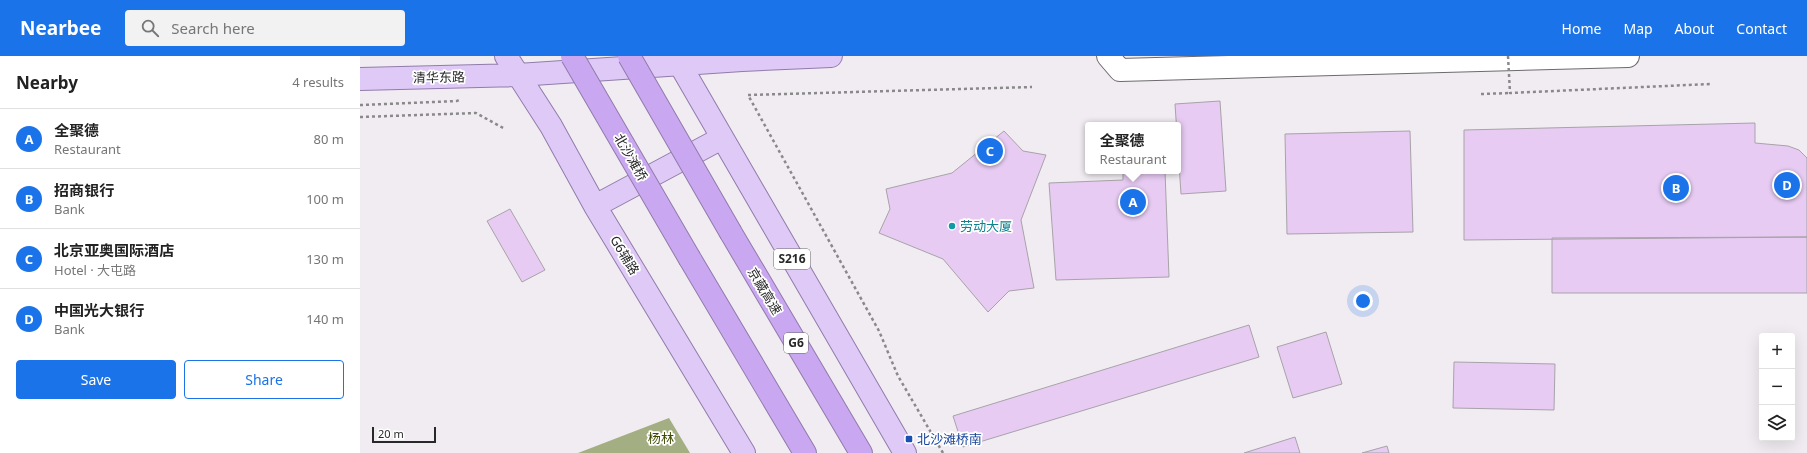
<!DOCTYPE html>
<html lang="en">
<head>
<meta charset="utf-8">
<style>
	body { margin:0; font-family:"Noto Sans","Noto Sans SC",sans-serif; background:#f2f2f2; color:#222 }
	.controls { position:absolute; right:12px; bottom:12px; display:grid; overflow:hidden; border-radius:4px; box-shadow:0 4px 16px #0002 }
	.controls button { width:36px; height:36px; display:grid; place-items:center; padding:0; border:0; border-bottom:1px solid #e0e0e0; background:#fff; color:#222; font:20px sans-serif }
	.scale { position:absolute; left:12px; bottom:10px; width:64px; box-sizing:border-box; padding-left:4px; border:2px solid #292829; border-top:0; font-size:11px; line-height:14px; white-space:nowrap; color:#292829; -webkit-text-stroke:3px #fff; paint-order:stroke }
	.you { position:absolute; left:1003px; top:245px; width:14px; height:14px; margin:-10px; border:3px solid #fff; border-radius:50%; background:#1a73e8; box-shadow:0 0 0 6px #1a73e833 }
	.badge { display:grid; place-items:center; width:26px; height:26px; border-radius:50%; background:#1a73e8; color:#fff; font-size:13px; font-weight:700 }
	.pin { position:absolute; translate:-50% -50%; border:2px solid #fff; box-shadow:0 1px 4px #0006 }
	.popup { position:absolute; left:725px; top:66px; width:96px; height:52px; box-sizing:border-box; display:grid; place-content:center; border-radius:4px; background:#fff; filter:drop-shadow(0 1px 3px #0005); font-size:13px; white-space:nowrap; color:#767676 }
	.popup b { font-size:15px; color:#222 }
	.popup::after { content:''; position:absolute; left:50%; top:100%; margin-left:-8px; border:8px solid transparent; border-top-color:#fff }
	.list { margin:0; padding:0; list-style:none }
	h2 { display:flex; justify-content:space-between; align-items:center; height:52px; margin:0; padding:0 16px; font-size:17px }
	h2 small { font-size:13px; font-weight:400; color:#767676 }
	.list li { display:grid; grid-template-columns:26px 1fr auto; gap:12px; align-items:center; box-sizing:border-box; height:60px; padding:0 16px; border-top:1px solid #e0e0e0 }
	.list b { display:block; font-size:15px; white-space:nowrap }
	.list p { margin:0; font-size:13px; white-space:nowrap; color:#767676 }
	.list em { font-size:13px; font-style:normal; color:#767676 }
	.actions { display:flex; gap:8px; padding:12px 16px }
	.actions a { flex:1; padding:9px 0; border:1px solid #1a73e8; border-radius:4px; text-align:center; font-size:14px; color:#1a73e8 }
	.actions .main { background:#1a73e8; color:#fff }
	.icon { flex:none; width:22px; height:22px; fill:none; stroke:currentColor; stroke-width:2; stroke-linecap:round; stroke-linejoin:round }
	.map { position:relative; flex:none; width:1447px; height:397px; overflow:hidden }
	header { display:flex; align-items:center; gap:24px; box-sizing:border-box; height:56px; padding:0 20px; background:#1a73e8; color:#fff }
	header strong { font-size:19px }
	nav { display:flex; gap:22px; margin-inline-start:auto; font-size:14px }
	.search { width:280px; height:36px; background:#f2f2f2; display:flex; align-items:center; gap:10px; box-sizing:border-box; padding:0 14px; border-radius:4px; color:#767676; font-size:15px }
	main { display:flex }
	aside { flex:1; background:#fff }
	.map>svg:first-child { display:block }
	.forest { fill:#a3ae82 }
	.building { fill:#e7cbf3; stroke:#a7a3a8 }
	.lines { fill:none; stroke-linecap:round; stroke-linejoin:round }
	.minor-casing { stroke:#6d6a6e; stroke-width:24 }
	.major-casing { stroke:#917bab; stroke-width:24 }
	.highway-casing { stroke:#917bab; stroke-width:24 }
	.path { stroke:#8a888b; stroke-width:2.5; stroke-dasharray:3 3; stroke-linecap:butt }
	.minor { stroke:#fff; stroke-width:22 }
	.major { stroke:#dfcaf7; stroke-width:22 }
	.highway { stroke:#c9a7f1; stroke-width:22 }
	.highway-bridge-casing { stroke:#917bab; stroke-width:24; stroke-linecap:butt }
	.path-bridge { stroke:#8a888b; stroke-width:2.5; stroke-dasharray:3 3; stroke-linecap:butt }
	.highway-bridge { stroke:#c9a7f1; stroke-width:22 }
	.culture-dot { fill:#0f9aa8; stroke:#fff; stroke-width:1.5 }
	.transit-dot { fill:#1a4fb4; stroke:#fff; stroke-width:1.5 }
	.labels { text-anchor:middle; stroke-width:3.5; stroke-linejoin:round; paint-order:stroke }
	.shield { fill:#fff; stroke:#696869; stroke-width:1 }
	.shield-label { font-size:12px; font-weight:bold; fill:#292829 }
	.street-label { font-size:13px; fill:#292829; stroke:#fff }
	.culture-label { font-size:13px; fill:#0d838f; stroke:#fff; text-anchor:start }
	.park-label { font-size:13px; fill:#3f4a00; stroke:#fff }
	.transit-label { font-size:13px; fill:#164399; stroke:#fff; text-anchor:start }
</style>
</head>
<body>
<header>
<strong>Nearbee</strong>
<div class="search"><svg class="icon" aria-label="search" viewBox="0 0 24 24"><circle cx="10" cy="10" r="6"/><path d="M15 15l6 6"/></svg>Search here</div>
<nav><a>Home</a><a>Map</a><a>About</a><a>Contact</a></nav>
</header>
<main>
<aside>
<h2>Nearby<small>4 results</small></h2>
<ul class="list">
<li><span class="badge">A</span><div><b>全聚德</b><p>Restaurant</p></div><em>80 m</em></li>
<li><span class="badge">B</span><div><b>招商银行</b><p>Bank</p></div><em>100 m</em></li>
<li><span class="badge">C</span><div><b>北京亚奥国际酒店</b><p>Hotel · 大屯路</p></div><em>130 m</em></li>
<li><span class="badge">D</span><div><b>中国光大银行</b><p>Bank</p></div><em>140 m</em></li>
</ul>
<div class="actions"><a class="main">Save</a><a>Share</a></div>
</aside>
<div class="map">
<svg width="1447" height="397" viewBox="0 0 1447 397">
	<rect width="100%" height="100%" fill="#f0ecf1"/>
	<!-- forest -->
	<path class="forest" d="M309 362 330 397H218Z"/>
	<!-- building -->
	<path class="building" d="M860 45 866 135 821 138 815 48Z
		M1395 67V87L1428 90 1439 94 1447 102V181L1104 184V74Z
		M644 75 663 95 686 99 661 164 674 232 649 235 628 256 583 203 519 177 530 153 526 133 592 117Z
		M1050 75 1053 176 927 178 925 78Z
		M763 115H805L809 221 696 224 689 127 763 124Z
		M150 153 185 214 162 226 127 165Z
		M1447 181V237H1192V182Z
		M889 269 899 301 603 391 593 360Z
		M966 276 982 328 933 342 917 291Z
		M1094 306 1195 308 1194 354 1093 352Z
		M935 381 940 397H884Z
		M1027 390 1029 397H1002Z"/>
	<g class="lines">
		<!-- minor casing -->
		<g class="minor-casing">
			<path id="minor" d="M748 0 760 14 1268 0"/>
		</g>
		<!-- major casing -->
		<g class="major-casing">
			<path id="major" d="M146 0 191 70 235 150 384 397
				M315 0 545 397
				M0 23 158 19 382 4 471 0
				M235 150 362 82"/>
		</g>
		<!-- highway casing -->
		<g class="highway-casing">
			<path id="highway" d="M371 177 501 397
				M330 203 445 397"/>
		</g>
		<!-- path -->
		<path class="path" d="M1121 38 1150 37
			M0 49 97 45 101 43
			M0 61 116 57 145 73
			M583 397 538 320 519 275 388 39 672 31"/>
		<!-- minor -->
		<use href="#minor" class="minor"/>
		<!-- major -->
		<use href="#major" class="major"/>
		<!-- highway -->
		<use href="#highway" class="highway"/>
		<!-- highway-bridge casing -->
		<g class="highway-bridge-casing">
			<path id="highway-bridge" d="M212 0 330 203
				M269 0 371 177"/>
		</g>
		<!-- path-bridge -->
		<path class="path-bridge" d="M1148 0 1150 37 1350 28"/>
		<!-- highway-bridge -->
		<use href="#highway-bridge" class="highway-bridge"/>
	</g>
	<!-- markers -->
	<circle class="culture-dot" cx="592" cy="170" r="4"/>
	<rect class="transit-dot" x="545" y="379" width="8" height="8" rx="2"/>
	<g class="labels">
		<!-- shield labels -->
		<g class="shield">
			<rect x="414" y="193" width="36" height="20" rx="3"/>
			<rect x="424" y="277" width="24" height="20" rx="3"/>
		</g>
		<g class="shield-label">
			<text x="432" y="207">S216</text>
			<text x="436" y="291">G6</text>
		</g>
		<!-- street labels -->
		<g class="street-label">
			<text transform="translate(79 21) rotate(-1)" y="5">清华东路</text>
			<text transform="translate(271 101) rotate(60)" y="5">北沙滩桥</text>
			<text transform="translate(265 199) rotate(59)" y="5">G6辅路</text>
			<text transform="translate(405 235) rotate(59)" y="5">京藏高速</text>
		</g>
		<!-- culture labels -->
		<g class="culture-label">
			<text x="600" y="175">劳动大厦</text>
		</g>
		<!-- park labels -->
		<g class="park-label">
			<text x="301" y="387">杨林</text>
		</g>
		<!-- transit labels -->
		<g class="transit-label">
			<text x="557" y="388">北沙滩桥南</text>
		</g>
	</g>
</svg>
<div class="controls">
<button>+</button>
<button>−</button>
<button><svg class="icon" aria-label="layers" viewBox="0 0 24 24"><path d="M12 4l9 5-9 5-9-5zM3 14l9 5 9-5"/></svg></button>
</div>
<div class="scale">20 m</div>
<div class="you"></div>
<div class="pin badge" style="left:773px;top:146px">A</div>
<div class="popup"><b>全聚德</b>Restaurant</div>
<div class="pin badge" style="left:1316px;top:132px">B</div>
<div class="pin badge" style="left:630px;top:95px">C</div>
<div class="pin badge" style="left:1427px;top:129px">D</div>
</div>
</main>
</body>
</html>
